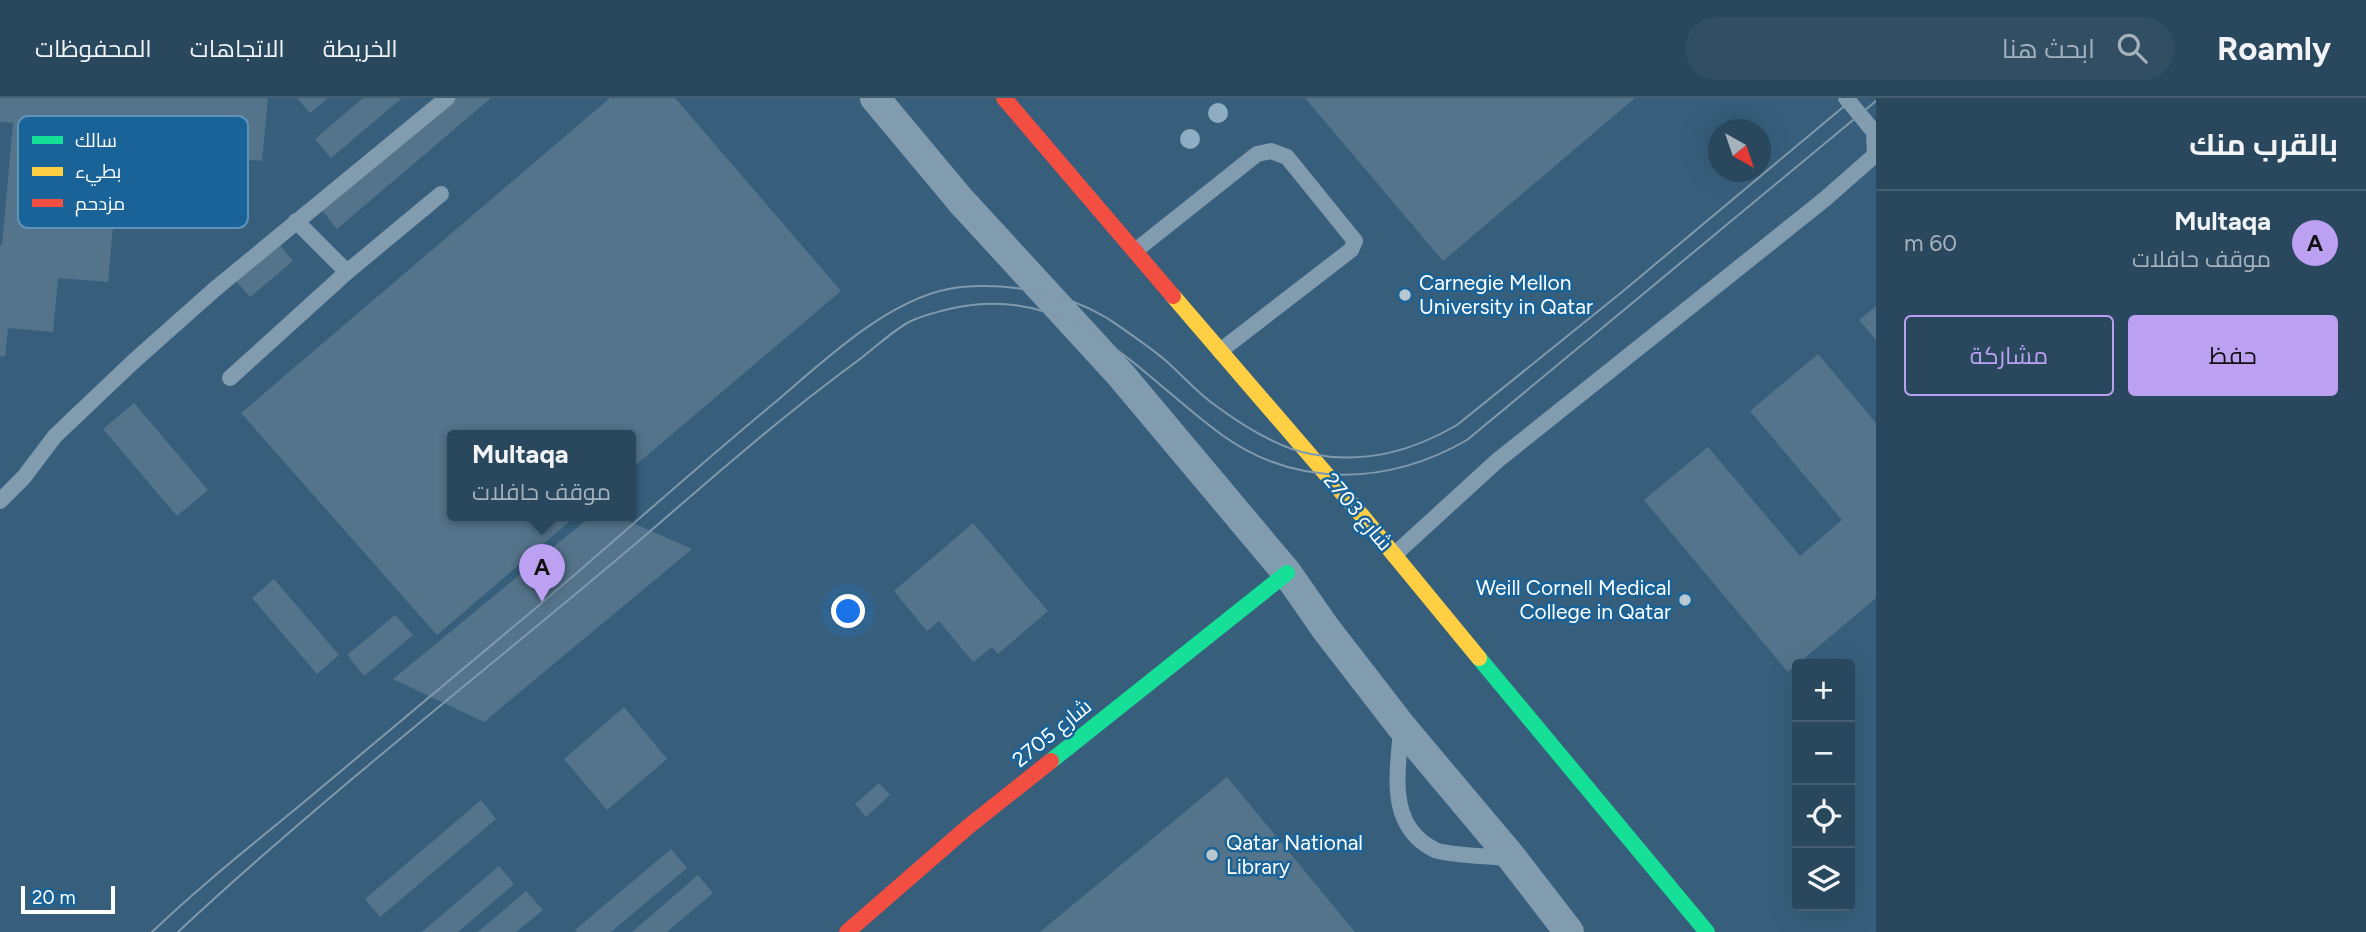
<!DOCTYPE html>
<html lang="ar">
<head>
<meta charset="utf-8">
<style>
	body { margin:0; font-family:Figtree,Cairo,sans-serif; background:#314e63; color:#f1f3f6; direction:rtl }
	.controls { position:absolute; right:21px; bottom:21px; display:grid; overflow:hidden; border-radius:7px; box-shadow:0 7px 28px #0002 }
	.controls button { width:63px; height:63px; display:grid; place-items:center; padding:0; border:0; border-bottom:2px solid #455f72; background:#29475d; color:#f1f3f6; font:35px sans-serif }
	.compass { position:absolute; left:1708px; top:21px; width:63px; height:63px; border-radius:50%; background:#29475d; box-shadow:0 7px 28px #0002; rotate:140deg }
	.scale { position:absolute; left:21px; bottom:18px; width:94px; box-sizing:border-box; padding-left:7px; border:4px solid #fff; border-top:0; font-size:19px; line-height:24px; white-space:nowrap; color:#fff; -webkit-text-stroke:5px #1a6399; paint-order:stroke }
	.you { position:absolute; left:849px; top:514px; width:24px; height:24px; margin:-18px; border:5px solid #fff; border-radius:50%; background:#1a73e8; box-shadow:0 0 0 10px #1a73e833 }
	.badge { display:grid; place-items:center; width:46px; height:46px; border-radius:50%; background:#bca0f2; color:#111; font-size:23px; font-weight:700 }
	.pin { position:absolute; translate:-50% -58px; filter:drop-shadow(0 2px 4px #0008) }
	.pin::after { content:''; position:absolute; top:37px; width:24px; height:21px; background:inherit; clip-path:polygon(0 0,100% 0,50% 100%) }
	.popup { position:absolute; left:447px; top:332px; width:189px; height:91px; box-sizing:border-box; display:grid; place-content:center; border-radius:7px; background:#29475d; filter:drop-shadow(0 2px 5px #0005); font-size:23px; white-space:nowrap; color:#a5b2bc }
	.popup b { font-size:26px; color:#f1f3f6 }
	.popup::after { content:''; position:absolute; left:50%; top:100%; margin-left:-14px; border:14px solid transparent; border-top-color:#29475d }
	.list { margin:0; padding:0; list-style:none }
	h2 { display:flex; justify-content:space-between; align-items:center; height:91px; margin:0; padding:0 28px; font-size:30px }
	h2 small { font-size:23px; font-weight:400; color:#a5b2bc }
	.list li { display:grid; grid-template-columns:46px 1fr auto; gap:21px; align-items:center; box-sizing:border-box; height:105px; padding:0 28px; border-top:2px solid #455f72 }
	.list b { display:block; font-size:26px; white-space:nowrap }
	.list p { margin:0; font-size:23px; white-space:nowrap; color:#a5b2bc }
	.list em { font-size:23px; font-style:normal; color:#a5b2bc }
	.actions { display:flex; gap:14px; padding:21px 28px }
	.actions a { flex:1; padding:16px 0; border:2px solid #bca0f2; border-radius:7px; text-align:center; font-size:24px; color:#bca0f2 }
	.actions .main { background:#bca0f2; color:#111 }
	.icon { flex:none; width:38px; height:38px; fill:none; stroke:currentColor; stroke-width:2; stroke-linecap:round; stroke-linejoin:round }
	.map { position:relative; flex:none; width:1876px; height:834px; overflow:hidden; direction:ltr }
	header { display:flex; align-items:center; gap:42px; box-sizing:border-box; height:98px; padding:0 35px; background:#29475d; border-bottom:2px solid #455f72 }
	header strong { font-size:33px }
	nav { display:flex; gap:38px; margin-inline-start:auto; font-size:24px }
	.search { width:490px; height:63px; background:#314e63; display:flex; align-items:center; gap:18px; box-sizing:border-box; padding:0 24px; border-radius:38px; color:#a5b2bc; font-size:26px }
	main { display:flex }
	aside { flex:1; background:#29475d }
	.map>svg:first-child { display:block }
	.building { fill:#54748b }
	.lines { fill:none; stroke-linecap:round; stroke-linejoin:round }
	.lane { stroke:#819baf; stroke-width:16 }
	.street { stroke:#819baf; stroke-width:30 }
	.fast { stroke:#16e098; stroke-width:16 }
	.slow { stroke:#ffcf43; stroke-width:16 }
	.jam { stroke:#f24e42; stroke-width:16 }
	.tram { stroke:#809aad; stroke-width:2 }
	.tree { fill:#8eadc2 }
	.poi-dot { fill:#b9c7d1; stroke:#1a6399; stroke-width:2.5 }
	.labels { text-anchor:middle; stroke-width:5; stroke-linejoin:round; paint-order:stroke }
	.poi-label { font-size:21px; fill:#fff; stroke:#1a6399; text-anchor:start }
	.street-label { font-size:21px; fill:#fff; stroke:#1a6399 }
	.key { fill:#1a6399; stroke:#5f92b8; stroke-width:2 }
	.key-label { font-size:19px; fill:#fff }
</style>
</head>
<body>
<header>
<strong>Roamly</strong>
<div class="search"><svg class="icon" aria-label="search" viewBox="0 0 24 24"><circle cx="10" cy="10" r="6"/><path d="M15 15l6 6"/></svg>ابحث هنا</div>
<nav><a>الخريطة</a><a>الاتجاهات</a><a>المحفوظات</a></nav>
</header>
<main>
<aside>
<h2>بالقرب منك<small></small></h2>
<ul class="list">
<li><span class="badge">A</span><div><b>Multaqa</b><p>موقف حافلات</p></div><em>60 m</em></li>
</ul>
<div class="actions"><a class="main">حفظ</a><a>مشاركة</a></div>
</aside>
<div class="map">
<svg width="1876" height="834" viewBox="0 0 1876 834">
	<rect width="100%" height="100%" fill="#375f7c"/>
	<!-- building -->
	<path class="building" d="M0 0H268L262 63 120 51 108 184 58 180 53 234 8 230 5 259 0 258V147H2L13 25 0 24Z
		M297 0H328L310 15Z
		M363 0H402L331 60 315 41Z
		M453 0H491L337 131 321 111Z
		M610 0H675L841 193 631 371V338H453V418H576L437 537 241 315Z
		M1305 0H1635L1443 163Z
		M279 146 293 163 250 199 235 182Z
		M1876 208V242L1859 222Z
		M1818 256 1876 325V500L1788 574 1644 402 1708 349 1800 458 1842 422 1750 313Z
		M134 305 208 392 177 418 103 331Z
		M591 418H617L692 451 484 624 393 581Z
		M973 425 1048 513 998 556 992 549 973 564 939 523 927 533 894 493Z
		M274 481 339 557 317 576 252 500Z
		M395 517 413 537 364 578 347 557Z
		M624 609 667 661 607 712 564 661Z
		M1227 679 1355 834H1040Z
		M879 685 890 697 866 719 855 706Z
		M481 702 496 721 380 819 365 801Z
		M671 751 687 770 611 834H577L575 832Z
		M499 768 514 786 458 834H422Z
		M698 777 713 795 667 834H632Z
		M526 793 543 812 516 834H478Z"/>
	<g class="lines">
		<!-- lane -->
		<path class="lane" d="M296 123 347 174
			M1135 153 1257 56 1271 53 1287 59 1355 143 1351 152 1220 253
			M230 280 347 174 441 96
			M0 403 24 379 55 338 134 263 215 191 447 0
			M1394 457 1498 362 1825 101 1875 57 1874 34 1846 0
			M1401 631C1398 674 1386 728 1435 752 1446 757 1495 759 1511 760"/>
		<!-- street -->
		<path class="street" d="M875 0 961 103 1120 276 1287 475 1326 531 1401 628 1512 760 1569 834"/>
		<!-- fast -->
		<path class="fast" d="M1479 560 1707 834
			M1051 663 1287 475"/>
		<!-- slow -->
		<path class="slow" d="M1173 198 1363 419 1479 560"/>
		<!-- jam -->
		<path class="jam" d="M1004 0 1173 198
			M847 834 969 728 1051 663"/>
		<!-- tram -->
		<path class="tram" d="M152 834C200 788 253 746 304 704 381 639 459 574 537 509 616 442 693 372 773 306 824 263 892 196 961 189 1009 185 1064 194 1107 220 1126 233 1147 247 1165 262 1181 276 1195 292 1212 305 1239 325 1279 351 1311 356 1364 366 1411 354 1457 327L1622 194 1854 0
			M178 834C327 695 491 569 647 436 716 376 786 315 860 261 876 249 893 232 911 223 926 216 955 209 972 207 1081 194 1142 279 1222 337 1297 391 1389 387 1467 342L1876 3"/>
	</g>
	<!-- trees -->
	<g class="tree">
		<circle cx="1218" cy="15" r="10"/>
		<circle cx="1190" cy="41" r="10"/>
	</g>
	<!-- markers -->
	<g class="poi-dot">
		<circle cx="1405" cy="197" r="7"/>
		<circle cx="1685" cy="502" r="7"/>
		<circle cx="1212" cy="757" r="7"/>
	</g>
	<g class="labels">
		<!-- poi labels -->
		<g class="poi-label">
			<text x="1419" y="192">Carnegie Mellon<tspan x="1419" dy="24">University in Qatar</tspan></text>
			<text x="1671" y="497" text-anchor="end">Weill Cornell Medical<tspan x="1671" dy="24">College in Qatar</tspan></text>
			<text x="1226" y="752">Qatar National<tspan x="1226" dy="24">Library</tspan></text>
		</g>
		<!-- street labels -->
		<g class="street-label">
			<text transform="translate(1358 414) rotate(50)" y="7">شارع 2703</text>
			<text transform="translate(1052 635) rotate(-39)" y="7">شارع 2705</text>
		</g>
	</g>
	<!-- legend -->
	<rect x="18" y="18" width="230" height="112" rx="10" class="key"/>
	<rect x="32" y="38" width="31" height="8" fill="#16e098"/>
	<rect x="32" y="69" width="31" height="9" fill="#ffcf43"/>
	<rect x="32" y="101" width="31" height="8" fill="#f24e42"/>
	<g class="key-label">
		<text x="75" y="49">سالك</text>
		<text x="75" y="80">بطيء</text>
		<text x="75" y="112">مزدحم</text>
	</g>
</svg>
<div class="controls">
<button>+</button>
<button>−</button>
<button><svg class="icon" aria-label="locate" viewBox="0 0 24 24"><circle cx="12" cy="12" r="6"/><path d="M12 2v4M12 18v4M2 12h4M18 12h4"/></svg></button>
<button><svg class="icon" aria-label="layers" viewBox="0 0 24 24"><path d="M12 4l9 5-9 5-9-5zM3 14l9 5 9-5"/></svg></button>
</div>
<svg class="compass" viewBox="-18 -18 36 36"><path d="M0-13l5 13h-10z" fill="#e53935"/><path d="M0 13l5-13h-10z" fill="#a5b2bc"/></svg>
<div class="scale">20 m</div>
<div class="you"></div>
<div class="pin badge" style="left:542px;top:504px">A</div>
<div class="popup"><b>Multaqa</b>موقف حافلات</div>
</div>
</main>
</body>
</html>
